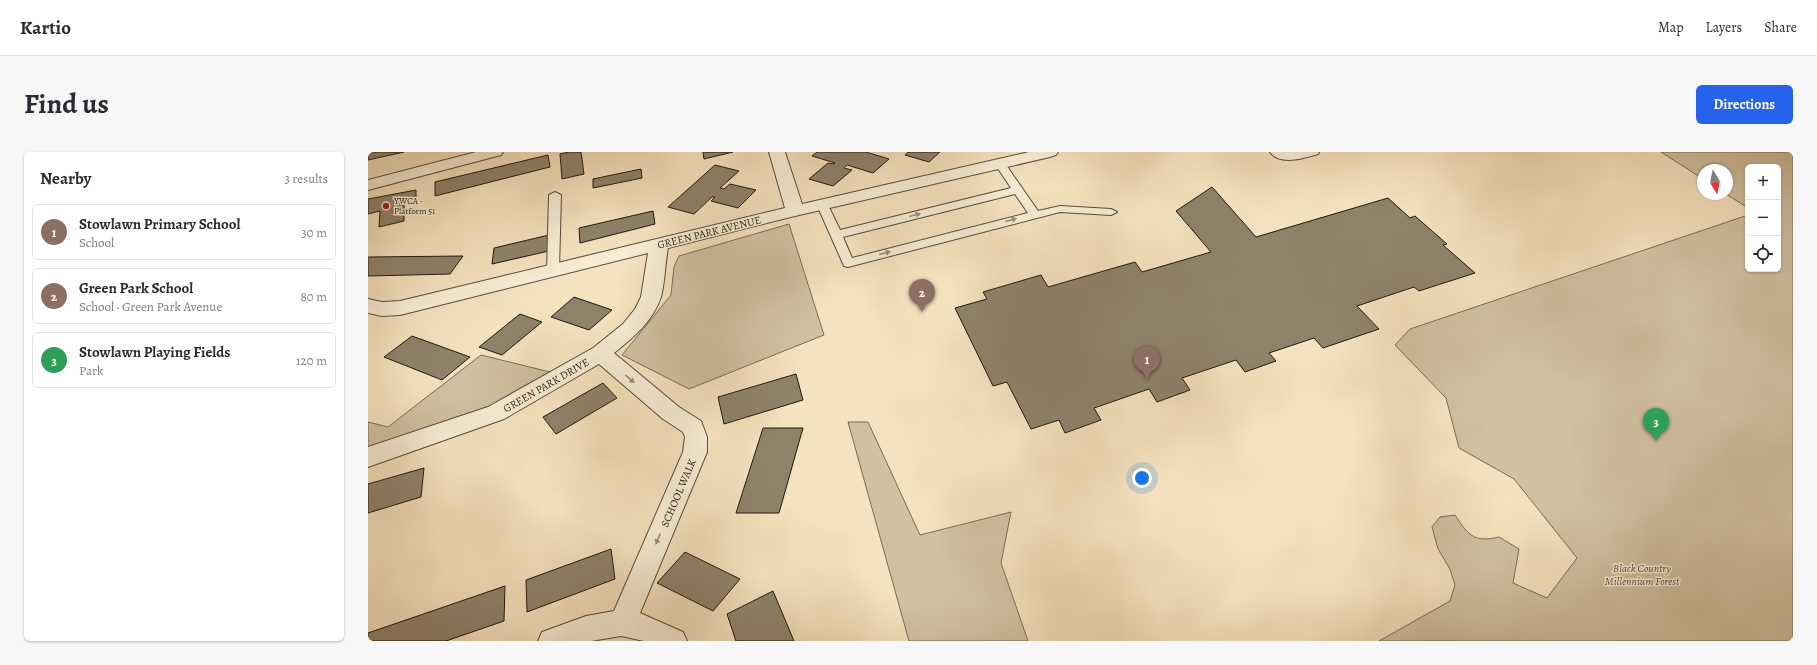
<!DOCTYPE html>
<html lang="en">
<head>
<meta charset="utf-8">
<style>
	body { margin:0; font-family:Alegreya,serif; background:#f7f7f7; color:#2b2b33 }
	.controls { position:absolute; right:12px; top:12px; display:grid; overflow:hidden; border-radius:6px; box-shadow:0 1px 3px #0004 }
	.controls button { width:36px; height:36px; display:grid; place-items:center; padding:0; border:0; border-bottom:1px solid #e1e1e2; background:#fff; color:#2b2b33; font:20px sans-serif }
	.compass { position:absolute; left:1329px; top:12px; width:36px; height:36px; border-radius:50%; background:#fff; box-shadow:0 1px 3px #0004; rotate:170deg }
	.you { position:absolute; left:774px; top:326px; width:14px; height:14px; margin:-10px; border:3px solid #fff; border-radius:50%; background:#1a73e8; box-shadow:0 0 0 6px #1a73e833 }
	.badge { display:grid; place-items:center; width:26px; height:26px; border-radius:50%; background:#2563eb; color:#fff; font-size:13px; font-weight:700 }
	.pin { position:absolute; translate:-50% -33px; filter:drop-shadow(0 1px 2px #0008) }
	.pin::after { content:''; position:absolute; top:21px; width:14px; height:12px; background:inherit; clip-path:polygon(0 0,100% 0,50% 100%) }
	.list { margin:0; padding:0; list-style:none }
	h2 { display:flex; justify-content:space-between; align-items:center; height:52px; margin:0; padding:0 16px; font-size:17px }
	h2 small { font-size:13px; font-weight:400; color:#7c7c81 }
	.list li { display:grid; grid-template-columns:26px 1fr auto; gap:12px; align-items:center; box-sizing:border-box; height:56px; margin:0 8px 8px; padding:0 8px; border:1px solid #e1e1e2; border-radius:6px }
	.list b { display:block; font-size:15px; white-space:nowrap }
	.list p { margin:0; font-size:13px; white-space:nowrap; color:#7c7c81 }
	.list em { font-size:13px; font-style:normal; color:#7c7c81 }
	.icon { flex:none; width:22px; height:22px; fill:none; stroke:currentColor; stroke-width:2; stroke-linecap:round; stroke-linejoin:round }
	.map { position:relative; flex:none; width:1425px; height:489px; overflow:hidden; border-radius:6px }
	header { display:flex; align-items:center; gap:24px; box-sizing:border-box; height:56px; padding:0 20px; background:#fff; border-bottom:1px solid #e1e1e2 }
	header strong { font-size:19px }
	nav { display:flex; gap:22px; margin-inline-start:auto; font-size:14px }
	.intro { display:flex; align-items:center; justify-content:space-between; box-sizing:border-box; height:96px; padding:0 24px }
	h1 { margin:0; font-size:28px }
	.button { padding:10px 18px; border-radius:6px; background:#2563eb; color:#fff; font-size:14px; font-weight:700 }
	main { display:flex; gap:24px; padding:0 24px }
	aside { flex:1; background:#fff; border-radius:6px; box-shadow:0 1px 3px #0004 }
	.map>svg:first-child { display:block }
	.green { fill:#d1c1a1; stroke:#796d58 }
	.building { fill:#8f826b; stroke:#21190f }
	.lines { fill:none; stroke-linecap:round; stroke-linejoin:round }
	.lane-casing { stroke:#564c3b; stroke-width:2 }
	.street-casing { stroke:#564c3b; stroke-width:2 }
	.lane { fill:#f8edd5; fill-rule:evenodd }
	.street { fill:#f8edd5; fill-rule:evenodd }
	.oneway { fill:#978e7c }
	.poi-dot { fill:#8f2418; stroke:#f8edd5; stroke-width:1.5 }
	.labels { text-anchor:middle; stroke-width:3; stroke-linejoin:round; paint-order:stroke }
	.far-poi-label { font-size:9px; fill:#21190f; stroke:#f8edd5; text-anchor:start }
	.street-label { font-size:11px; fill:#21190f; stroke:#f8edd5 }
	.park-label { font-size:11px; font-style:italic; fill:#564b3b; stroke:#f8edd5 }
</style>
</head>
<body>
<header>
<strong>Kartio</strong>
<nav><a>Map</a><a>Layers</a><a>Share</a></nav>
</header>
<div class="intro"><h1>Find us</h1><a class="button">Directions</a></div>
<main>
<aside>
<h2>Nearby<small>3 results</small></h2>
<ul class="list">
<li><span class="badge" style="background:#8d6e63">1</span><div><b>Stowlawn Primary School</b><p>School</p></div><em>30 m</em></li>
<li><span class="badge" style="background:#8d6e63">2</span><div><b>Green Park School</b><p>School · Green Park Avenue</p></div><em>80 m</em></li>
<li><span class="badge" style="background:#2e9e5b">3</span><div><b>Stowlawn Playing Fields</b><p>Park</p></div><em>120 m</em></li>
</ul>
</aside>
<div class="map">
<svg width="1425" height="489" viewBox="0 0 1425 489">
	<rect width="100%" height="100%" fill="#f5e3bf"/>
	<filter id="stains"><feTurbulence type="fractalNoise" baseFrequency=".005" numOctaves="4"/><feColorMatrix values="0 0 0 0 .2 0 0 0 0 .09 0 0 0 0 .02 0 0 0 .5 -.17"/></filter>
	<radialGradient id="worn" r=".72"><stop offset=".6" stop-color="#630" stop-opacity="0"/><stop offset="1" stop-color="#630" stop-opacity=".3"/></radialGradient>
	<!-- green -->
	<path class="green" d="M1293 0H1425V489H1011L1082 449 1087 433 1082 417 1070 397 1064 375 1072 365 1087 363C1100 383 1106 391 1131 385L1151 397 1145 431 1179 446 1209 406 1146 327 1091 296 1078 246 1027 193 1042 177 1380 63V117H1410V15H1380V56L1358 42 1359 18H1335V27Z
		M421 72 456 183 321 237 254 203 303 143 306 115 311 104Z
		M113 203 182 220 127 253 0 298V270L20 275Z
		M480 270H500L552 383 643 360 633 411 660 489H541Z"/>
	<!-- building -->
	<path class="building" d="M0 0H36L0 8Z
		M201 0H213L216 22 194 27 192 2Z
		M335 0H365L336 7Z
		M449 0H498L521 7 505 21 479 13 476 16 484 18 465 34 441 27 460 11 465 12 467 11 444 4Z
		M540 0H572L561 10 537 3Z
		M180 3 182 15 67 44V30Z
		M347 13 371 19 352 36 356 37 362 32 388 38 370 56 343 49 347 45H344L326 62 300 55Z
		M273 17 274 26 225 36V27Z
		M844 35 888 85 1020 46 1042 66 1047 64 1079 92 1075 93 1107 121 1051 139 1046 135 989 154 1011 177 955 196 946 186 901 201 908 209 877 220 868 208 814 226 822 238 789 250 781 237 726 256 733 268 697 281 691 268 663 277 639 230 625 234 587 156 619 147 615 140 673 123 680 135 767 110 774 120 843 100 808 59Z
		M48 38V46L36 49V69L11 75 12 59 0 62V47Z
		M285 59 287 72 212 91 211 76Z
		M181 83V99L124 112 126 96Z
		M95 104 82 122 0 124V105Z
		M206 145 244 158 221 178 183 165Z
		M152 162 174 170 134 203 111 195Z
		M44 184 102 205 74 228 16 205Z
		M428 222 435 248 356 272 350 245Z
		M235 231 249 246 188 282 175 265Z
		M395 276H435L411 361H368Z
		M56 316 53 345 0 361V332Z
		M243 397 247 427 159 460 158 428Z
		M317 400 372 427 345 459 289 431Z
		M137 434 136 469 78 489H0V481Z
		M405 439 426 489H368L359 462Z"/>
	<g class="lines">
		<!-- lane casing -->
		<g class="lane-casing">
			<path id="lane" d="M902 0H951L950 2C936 6 912 14 902 0Z
				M632 9 636 10 670 59 692 54 743 57 749 60 743 63 692 60 480 115 476 114 449 53 451 51H459L472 78 643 36 627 12ZM647 42 660 61 484 106 475 85Z
				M187 40 193 43 191 118 189 121H181L179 118 181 43Z"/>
		</g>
		<!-- street casing -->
		<g class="street-casing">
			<path id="street" d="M108 0H135L133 3 0 38V28Z
				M401 0H417L434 52 661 0H690L688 3 682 5 427 64 300 96C297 112 297 130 293 145 285 169 265 186 246 201L311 255 333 269 339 285V300L272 461 315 480 319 489H276L253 484 223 489H170L174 480 218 464 246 459 315 300 317 285 315 280 295 267 231 212 136 267 0 315V295L120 255 225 196 255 172 267 157 273 145 280 101 32 163 14 164 0 161V147L14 150 32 149 417 56Z"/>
		</g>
		<!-- lane -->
		<use href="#lane" class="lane"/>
		<!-- street -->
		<use href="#street" class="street"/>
	</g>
	<!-- one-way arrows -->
	<defs><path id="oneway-solid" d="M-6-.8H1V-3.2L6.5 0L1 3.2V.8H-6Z"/></defs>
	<g class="oneway">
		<use href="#oneway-solid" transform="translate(547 63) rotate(-14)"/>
		<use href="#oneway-solid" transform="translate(643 68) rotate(-15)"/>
		<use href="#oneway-solid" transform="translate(517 101) rotate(-15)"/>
		<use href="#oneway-solid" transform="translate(262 227) rotate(40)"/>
		<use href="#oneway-solid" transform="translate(290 387) rotate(113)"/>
	</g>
	<!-- markers -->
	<circle class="poi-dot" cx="18" cy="54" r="4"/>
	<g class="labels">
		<!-- far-poi labels -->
		<g class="far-poi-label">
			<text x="26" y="52">YWCA -<tspan x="26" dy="10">Platform 51</tspan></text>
		</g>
		<!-- street labels -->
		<g class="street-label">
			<text transform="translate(341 80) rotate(-14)" y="4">GREEN PARK AVENUE</text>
			<text transform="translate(178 233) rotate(-30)" y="4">GREEN PARK DRIVE</text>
			<text transform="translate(310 341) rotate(-67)" y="4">SCHOOL WALK</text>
		</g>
		<!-- park labels -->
		<g class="park-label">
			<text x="1274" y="420">Black Country<tspan x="1274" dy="13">Millennium Forest</tspan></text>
		</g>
	</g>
	<rect width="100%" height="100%" filter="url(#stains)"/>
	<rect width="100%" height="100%" fill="url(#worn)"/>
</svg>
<div class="controls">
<button>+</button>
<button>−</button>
<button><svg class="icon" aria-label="locate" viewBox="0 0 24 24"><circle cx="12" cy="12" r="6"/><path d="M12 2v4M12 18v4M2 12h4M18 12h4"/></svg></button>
</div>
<svg class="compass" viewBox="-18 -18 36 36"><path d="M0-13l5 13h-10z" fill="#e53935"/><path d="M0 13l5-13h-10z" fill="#7c7c81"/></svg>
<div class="you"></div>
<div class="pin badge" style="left:779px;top:227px;background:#8d6e63">1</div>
<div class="pin badge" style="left:554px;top:160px;background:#8d6e63">2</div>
<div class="pin badge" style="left:1288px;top:289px;background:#2e9e5b">3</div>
</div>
</main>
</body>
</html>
